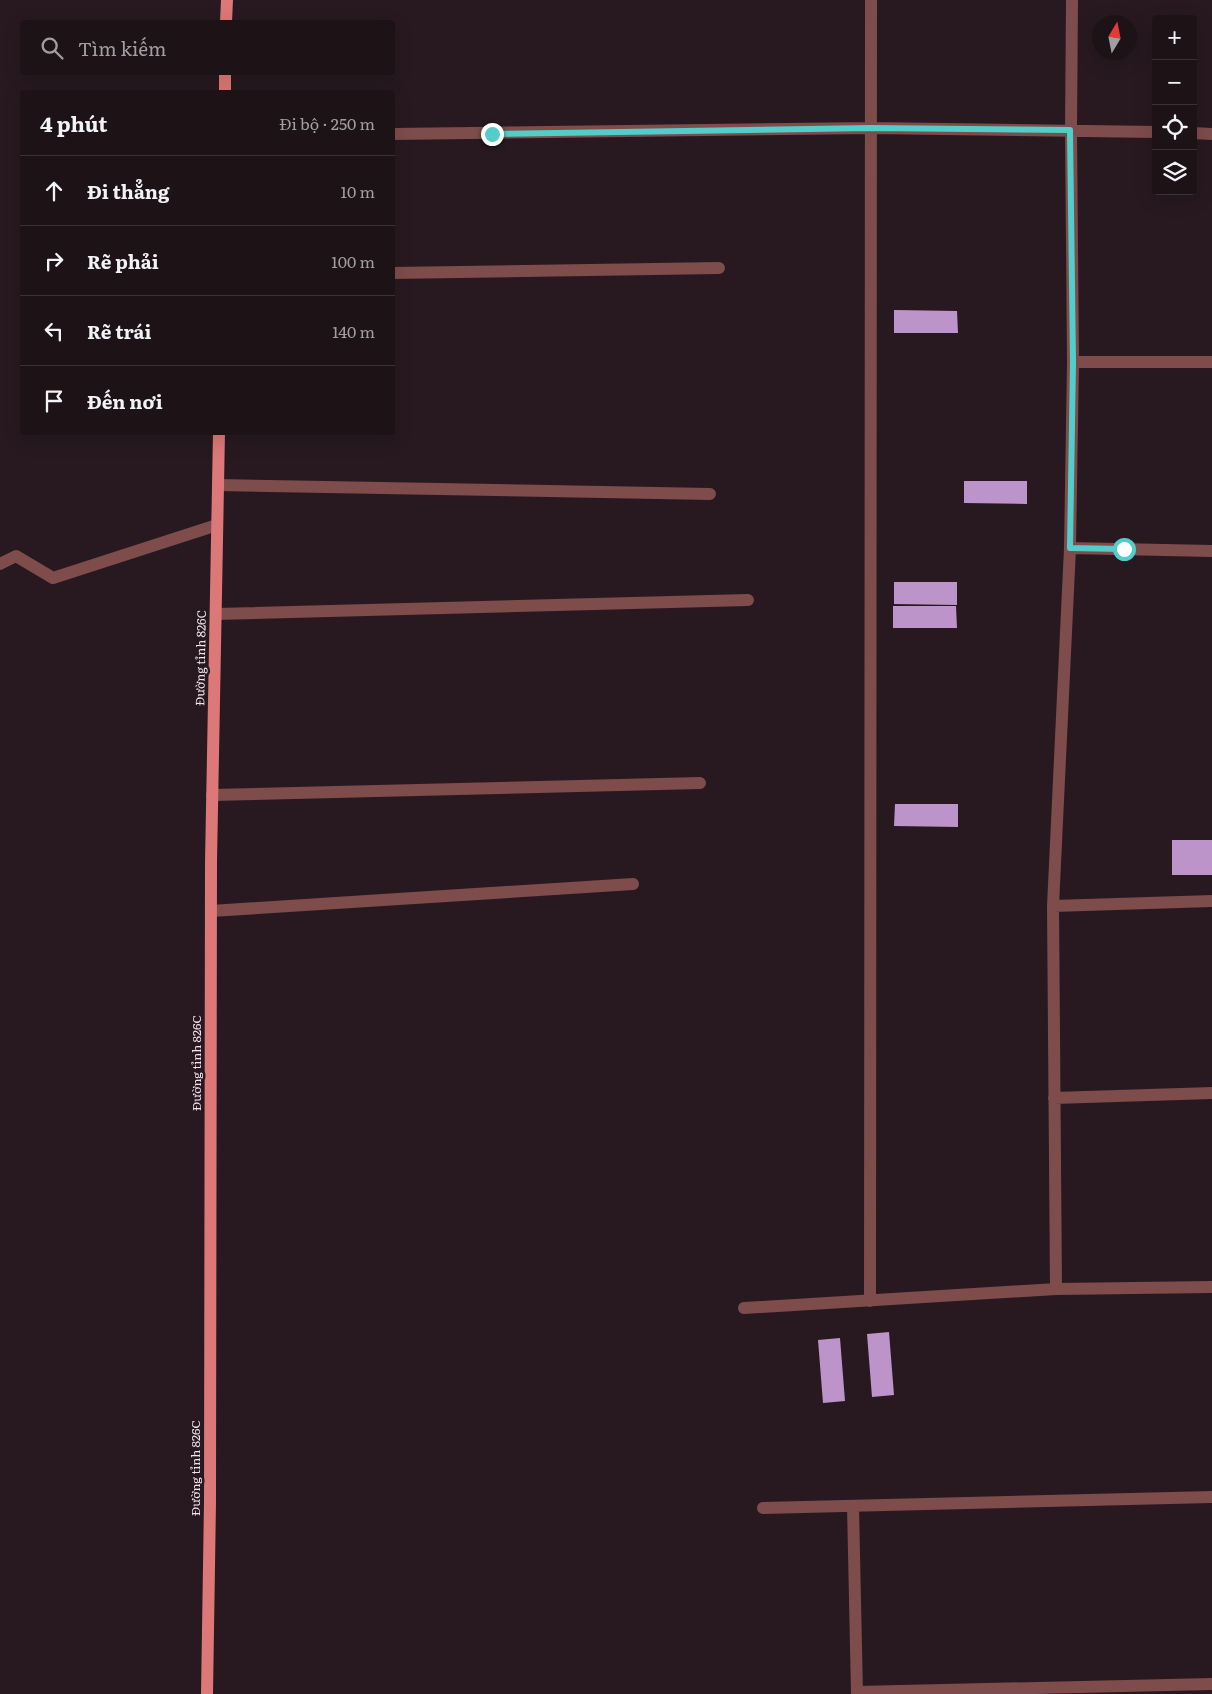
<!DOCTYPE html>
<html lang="vi">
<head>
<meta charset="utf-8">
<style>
	body { margin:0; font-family:Literata,serif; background:#2a2024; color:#f1f3f6 }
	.controls { position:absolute; right:15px; top:15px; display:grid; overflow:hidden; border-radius:5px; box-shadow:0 5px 20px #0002 }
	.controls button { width:45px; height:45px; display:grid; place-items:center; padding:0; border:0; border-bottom:1px solid #3b3236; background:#1d1317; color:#f1f3f6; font:25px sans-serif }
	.compass { position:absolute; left:1092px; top:15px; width:45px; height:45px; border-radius:50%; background:#1d1317; box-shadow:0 5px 20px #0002; rotate:10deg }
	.stop { position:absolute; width:15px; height:15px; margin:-11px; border:4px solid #53cdca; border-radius:50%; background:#fff }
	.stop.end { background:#53cdca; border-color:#fff; box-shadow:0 1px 5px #0008 }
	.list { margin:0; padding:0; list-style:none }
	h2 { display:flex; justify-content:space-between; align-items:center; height:65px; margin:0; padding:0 20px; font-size:21px }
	h2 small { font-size:16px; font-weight:400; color:#a09ea1 }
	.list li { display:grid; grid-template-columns:32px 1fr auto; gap:15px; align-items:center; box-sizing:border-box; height:70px; padding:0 20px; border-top:1px solid #3b3236 }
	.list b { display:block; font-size:19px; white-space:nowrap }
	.list em { font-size:16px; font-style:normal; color:#a09ea1 }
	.icon { flex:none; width:28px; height:28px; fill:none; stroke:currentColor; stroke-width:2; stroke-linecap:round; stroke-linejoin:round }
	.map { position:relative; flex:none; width:1212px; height:1694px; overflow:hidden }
	.search { position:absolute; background:#1d1317; box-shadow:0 5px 20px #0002; left:20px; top:20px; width:375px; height:55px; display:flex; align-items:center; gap:12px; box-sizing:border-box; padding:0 18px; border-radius:5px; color:#a09ea1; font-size:19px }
	.panel { position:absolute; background:#1d1317; box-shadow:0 5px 20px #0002; left:20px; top:90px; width:375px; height:345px; border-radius:5px }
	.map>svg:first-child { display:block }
	.building { fill:#bd94c9 }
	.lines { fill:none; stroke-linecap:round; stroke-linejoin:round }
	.minor { stroke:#7d4c4b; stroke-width:12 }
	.major { stroke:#dc7877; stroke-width:12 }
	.route { stroke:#53cdca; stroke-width:6 }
	.labels { text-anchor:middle; stroke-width:5; stroke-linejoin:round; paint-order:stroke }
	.street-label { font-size:12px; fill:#efe4e9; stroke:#27191f }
</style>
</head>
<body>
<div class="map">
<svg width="1212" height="1694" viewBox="0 0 1212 1694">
	<rect width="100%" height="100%" fill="#27191f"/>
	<!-- building -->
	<path class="building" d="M894 310 957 311 958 333H894Z
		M964 481H1027V504L964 503Z
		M894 582H957V605L894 604Z
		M893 606H956L957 628H893Z
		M895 804H958V827L894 826Z
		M1172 840H1212V875H1172Z
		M889 1332 894 1395 872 1397 867 1334Z
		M840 1338 845 1401 823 1403 818 1340Z"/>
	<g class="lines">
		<!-- minor -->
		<path class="minor" d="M1193 133 1212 134
			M392 134 871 128 1156 132
			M392 273 719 268
			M1073 362H1212
			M218 485 710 494
			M1070 548 1212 551
			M0 564 16 556 53 578 217 525
			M216 614 748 600
			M212 795 700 783
			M1053 906 1212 901
			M211 911 633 884
			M1054 1098 1212 1093
			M1056 1289 1212 1287
			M870 1301 871 0
			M744 1308 1056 1289 1053 906 1070 548 1073 362 1071 130 1072 0
			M853 1506 857 1694
			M763 1508 1212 1497
			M857 1692 1212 1684"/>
		<!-- major -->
		<path class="major" d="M226 22 227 0
			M225 92V72
			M207 1694 210 1502 211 862 219 432"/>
	</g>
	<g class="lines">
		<!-- route -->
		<path class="route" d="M492 134 871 128 1070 130 1073 362 1070 548 1124 549"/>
	</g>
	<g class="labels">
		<!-- street labels -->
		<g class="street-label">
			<text transform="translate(201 658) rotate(-89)" y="4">Đường tỉnh 826C</text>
			<text transform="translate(197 1063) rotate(-90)" y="4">Đường tỉnh 826C</text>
			<text transform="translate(196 1468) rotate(-90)" y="4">Đường tỉnh 826C</text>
		</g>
	</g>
</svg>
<div class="controls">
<button>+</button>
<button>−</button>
<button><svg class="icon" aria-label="locate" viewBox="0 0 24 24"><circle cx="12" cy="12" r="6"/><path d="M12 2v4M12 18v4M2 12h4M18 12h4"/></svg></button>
<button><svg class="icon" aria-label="layers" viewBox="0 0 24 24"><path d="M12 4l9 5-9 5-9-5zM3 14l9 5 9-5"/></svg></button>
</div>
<svg class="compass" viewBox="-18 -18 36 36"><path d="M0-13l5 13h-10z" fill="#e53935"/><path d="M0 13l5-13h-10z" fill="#a09ea1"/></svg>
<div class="stop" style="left:1124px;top:549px"></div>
<div class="stop end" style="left:492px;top:134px"></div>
<div class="search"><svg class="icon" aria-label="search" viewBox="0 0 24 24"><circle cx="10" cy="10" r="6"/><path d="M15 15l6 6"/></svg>Tìm kiếm</div>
<section class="panel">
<h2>4 phút<small>Đi bộ · 250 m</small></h2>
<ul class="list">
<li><svg class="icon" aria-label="ahead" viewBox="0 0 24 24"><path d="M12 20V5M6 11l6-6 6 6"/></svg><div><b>Đi thẳng</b></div><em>10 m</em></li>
<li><svg class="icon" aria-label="right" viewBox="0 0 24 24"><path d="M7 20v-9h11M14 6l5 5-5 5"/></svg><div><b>Rẽ phải</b></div><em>100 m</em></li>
<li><svg class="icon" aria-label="left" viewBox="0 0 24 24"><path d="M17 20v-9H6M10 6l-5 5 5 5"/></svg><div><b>Rẽ trái</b></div><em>140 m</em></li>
<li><svg class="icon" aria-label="arrive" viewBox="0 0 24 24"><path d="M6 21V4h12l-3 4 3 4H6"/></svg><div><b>Đến nơi</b></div></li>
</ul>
</section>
</div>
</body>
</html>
